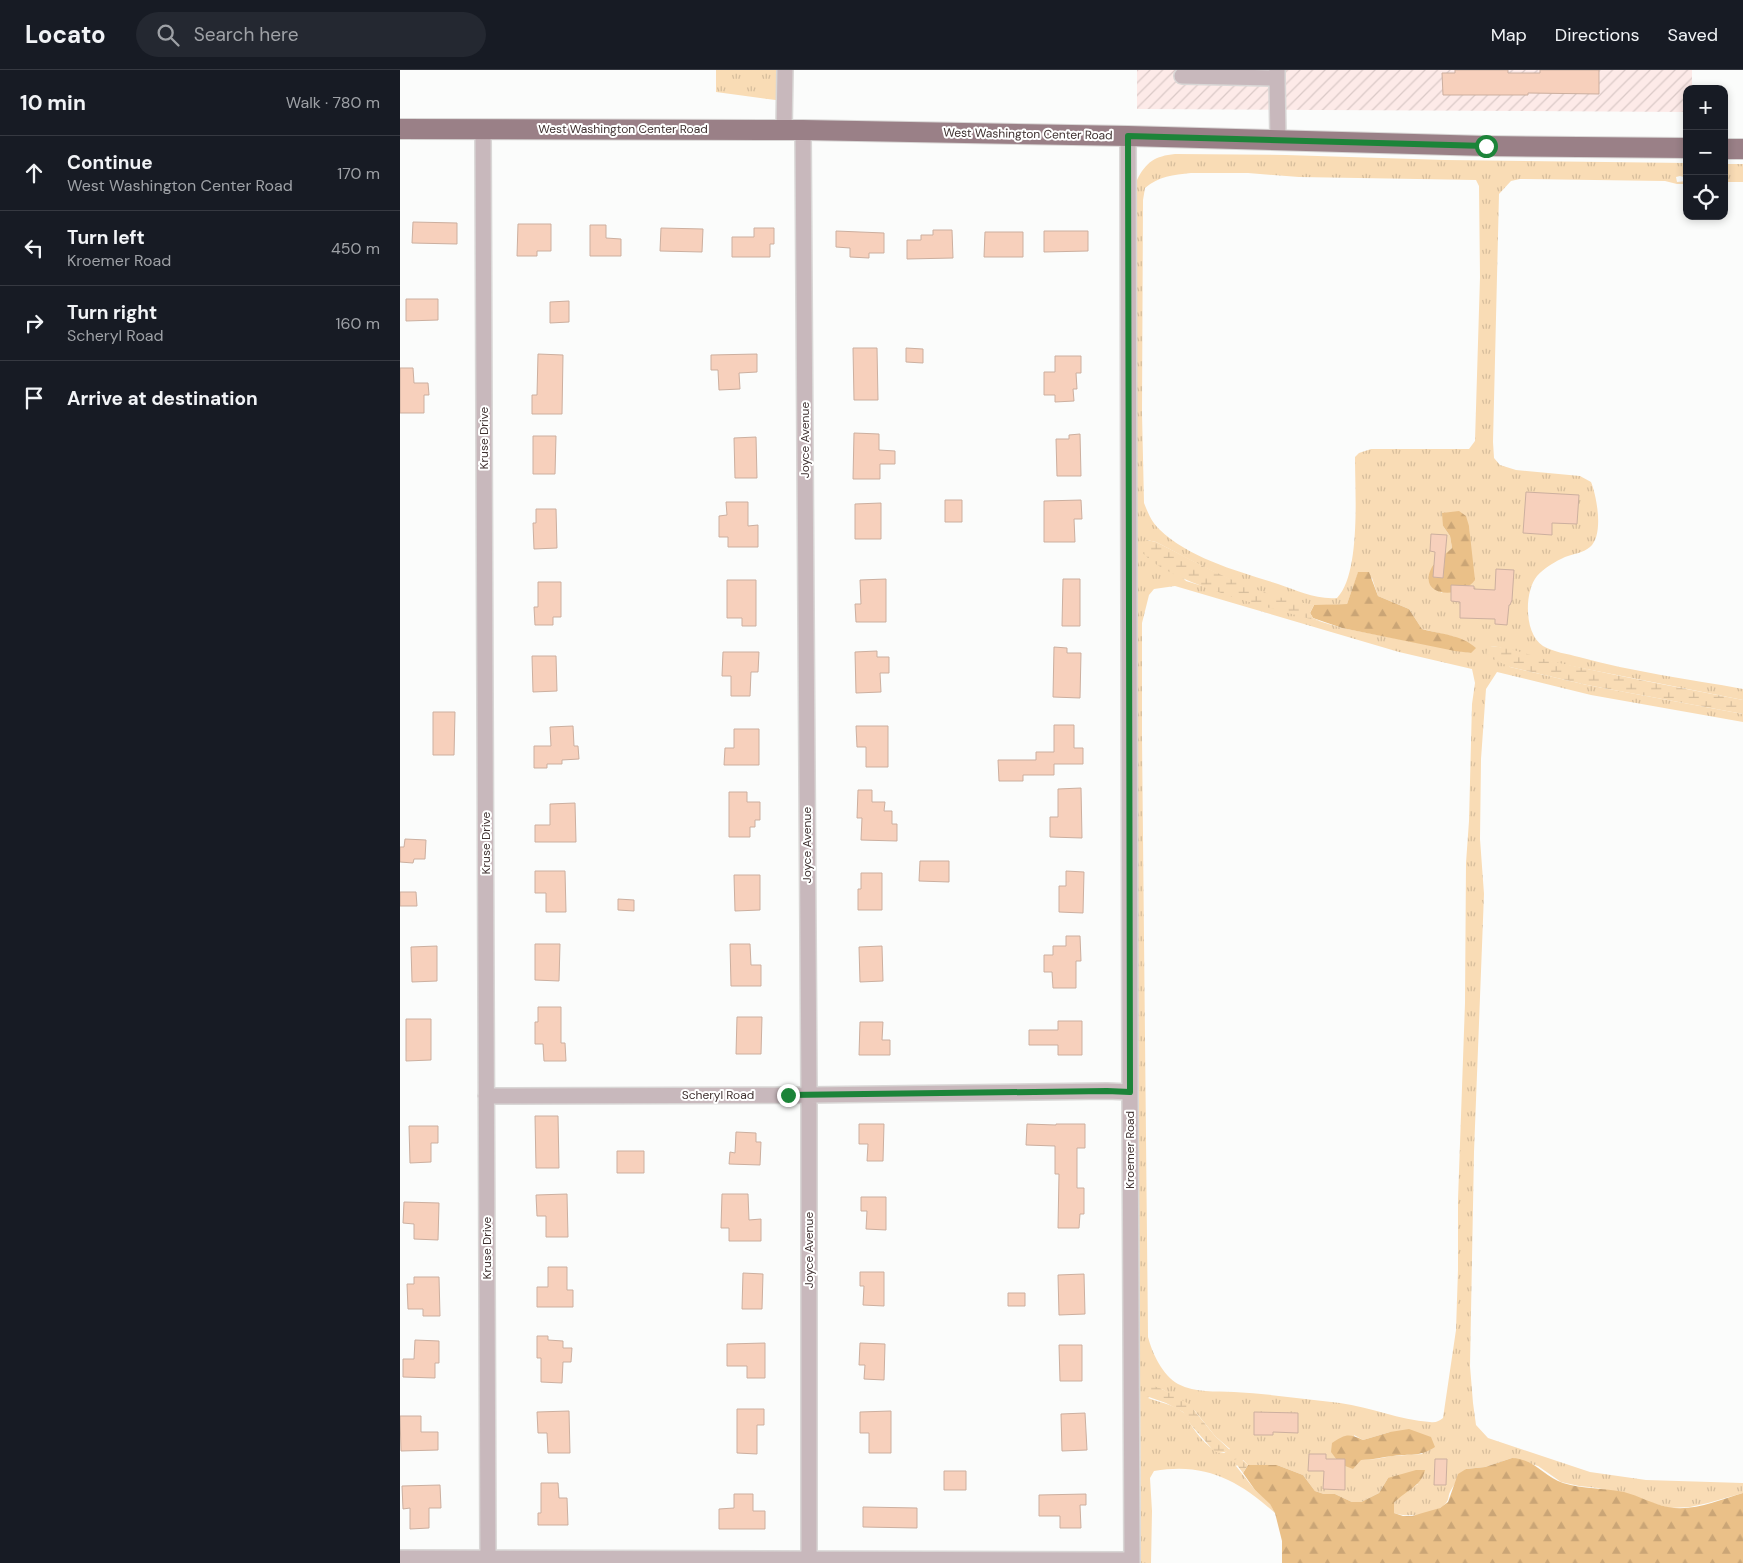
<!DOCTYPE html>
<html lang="en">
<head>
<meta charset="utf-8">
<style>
	body { margin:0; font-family:"DM Sans",sans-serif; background:#242831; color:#f1f3f6 }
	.controls { position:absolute; right:15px; top:15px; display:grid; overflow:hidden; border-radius:10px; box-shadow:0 2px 8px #0003 }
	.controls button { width:45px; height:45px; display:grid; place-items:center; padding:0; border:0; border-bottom:1px solid #363941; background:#171b24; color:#f1f3f6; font:25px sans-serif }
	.stop { position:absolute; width:15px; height:15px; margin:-11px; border:4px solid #1c8439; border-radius:50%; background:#fff }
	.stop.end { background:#1c8439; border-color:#fff; box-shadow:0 1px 5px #0008 }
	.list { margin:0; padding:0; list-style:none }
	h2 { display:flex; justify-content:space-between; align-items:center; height:65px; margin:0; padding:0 20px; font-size:21px }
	h2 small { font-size:16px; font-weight:400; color:#9ea1a6 }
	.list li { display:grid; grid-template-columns:32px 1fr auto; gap:15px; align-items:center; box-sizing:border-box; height:75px; padding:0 20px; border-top:1px solid #363941 }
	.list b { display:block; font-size:19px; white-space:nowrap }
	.list p { margin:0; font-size:16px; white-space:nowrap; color:#9ea1a6 }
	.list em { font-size:16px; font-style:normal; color:#9ea1a6 }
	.icon { flex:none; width:28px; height:28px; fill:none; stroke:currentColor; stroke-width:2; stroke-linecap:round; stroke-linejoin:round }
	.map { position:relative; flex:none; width:1343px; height:1493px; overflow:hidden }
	header { display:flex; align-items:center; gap:30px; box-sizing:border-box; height:70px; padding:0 25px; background:#171b24; border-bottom:1px solid #363941 }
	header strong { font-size:24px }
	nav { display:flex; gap:28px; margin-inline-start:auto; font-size:18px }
	.search { width:350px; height:45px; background:#242831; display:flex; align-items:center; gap:12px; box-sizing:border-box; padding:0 18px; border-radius:28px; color:#9ea1a6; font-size:19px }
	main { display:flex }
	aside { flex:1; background:#171b24 }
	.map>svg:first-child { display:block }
	.industrial { fill:url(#industrial-furrows) }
	.grass { fill:url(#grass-tufts); fill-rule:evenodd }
	.forest { fill:url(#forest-firs) }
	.wetland { fill:url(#wetland-marsh) }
	.building { fill:#f7d0bc; stroke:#ccaf9f }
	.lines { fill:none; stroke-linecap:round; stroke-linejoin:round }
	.minor-casing { stroke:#d9d7d6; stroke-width:18 }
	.major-casing { stroke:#d9d7d6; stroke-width:22 }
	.minor { stroke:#c8b8bc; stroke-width:15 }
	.major { stroke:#9a8087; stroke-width:20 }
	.route { stroke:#1c8439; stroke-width:6 }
	.labels { text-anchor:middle; stroke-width:4; stroke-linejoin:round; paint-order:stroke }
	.street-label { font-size:12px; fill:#3e302f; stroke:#fff }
</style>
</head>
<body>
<header>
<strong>Locato</strong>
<div class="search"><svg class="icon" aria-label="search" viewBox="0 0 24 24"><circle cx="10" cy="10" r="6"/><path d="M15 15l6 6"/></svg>Search here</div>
<nav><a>Map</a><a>Directions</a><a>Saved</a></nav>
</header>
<main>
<aside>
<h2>10 min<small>Walk · 780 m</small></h2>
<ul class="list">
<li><svg class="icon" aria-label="ahead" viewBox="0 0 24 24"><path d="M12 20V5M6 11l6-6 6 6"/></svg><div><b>Continue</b><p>West Washington Center Road</p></div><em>170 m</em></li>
<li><svg class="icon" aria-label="left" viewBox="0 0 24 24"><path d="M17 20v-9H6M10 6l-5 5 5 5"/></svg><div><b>Turn left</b><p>Kroemer Road</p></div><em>450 m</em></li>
<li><svg class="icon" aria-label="right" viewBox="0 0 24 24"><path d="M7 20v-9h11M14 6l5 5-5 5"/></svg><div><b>Turn right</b><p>Scheryl Road</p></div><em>160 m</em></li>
<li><svg class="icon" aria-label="arrive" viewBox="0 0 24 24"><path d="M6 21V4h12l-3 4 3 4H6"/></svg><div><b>Arrive at destination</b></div></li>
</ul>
</aside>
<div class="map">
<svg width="1343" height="1493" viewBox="0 0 1343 1493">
	<defs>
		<pattern id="industrial-furrows" width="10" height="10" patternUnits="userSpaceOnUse" patternTransform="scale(1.25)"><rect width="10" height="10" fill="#fdeae8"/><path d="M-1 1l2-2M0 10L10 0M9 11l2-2" fill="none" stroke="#dac9c7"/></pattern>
		<pattern id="grass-tufts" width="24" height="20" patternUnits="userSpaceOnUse" patternTransform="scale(1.25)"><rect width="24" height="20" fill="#f9dcb5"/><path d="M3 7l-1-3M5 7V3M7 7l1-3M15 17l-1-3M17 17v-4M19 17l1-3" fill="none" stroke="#d6bd9c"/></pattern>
		<pattern id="forest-firs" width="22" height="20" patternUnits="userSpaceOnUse" patternTransform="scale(1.25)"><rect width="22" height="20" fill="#eac088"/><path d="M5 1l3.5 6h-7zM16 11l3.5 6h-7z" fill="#caa576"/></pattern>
		<pattern id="wetland-marsh" width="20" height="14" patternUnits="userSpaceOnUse" patternTransform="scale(1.25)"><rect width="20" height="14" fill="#f9dcb5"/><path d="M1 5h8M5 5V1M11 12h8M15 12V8" fill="none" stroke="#d6bd9c"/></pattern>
	</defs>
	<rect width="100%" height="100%" fill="#fbfcfb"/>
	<!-- industrial -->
	<path class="industrial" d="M737 0H1292V19H1287V42L737 39Z"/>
	<!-- grass -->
	<path class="grass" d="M316 0H391V32L316 22Z
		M775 84 886 85 1045 90 1287 93V108L1280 106 1276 107 1277 112 1287 111V114H1277L1265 111 1120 109 1111 111 1099 124 1093 372 1094 388 1100 395 1116 400 1180 406 1191 412C1197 427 1204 465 1190 477 1183 483 1173 484 1165 487 1156 491 1144 498 1137 506 1124 522 1124 564 1143 576 1153 582 1168 584 1179 587 1233 602 1289 609 1343 619V630L1156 593 1098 577 1090 576 1110 597 1187 615 1343 644V652L1191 625 1097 602 1086 619 1081 689 1080 769 1084 824 1074 1082 1070 1296 1073 1333 1076 1355 1088 1368 1190 1402 1246 1410 1343 1413V1423L1308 1433 1290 1437 1270 1438 1198 1418 1179 1416 1161 1412 1138 1396 1112 1388 1085 1397 1066 1399C1061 1406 1054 1414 1050 1422 1048 1426 1049 1430 1046 1433 1036 1445 1007 1448 994 1443V1433L1001 1425 1018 1414 988 1408 979 1423 961 1432H952L935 1424H924L915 1421 903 1405 877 1395H848L843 1390 836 1396 855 1420 870 1433 875 1443C838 1410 805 1392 754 1401L750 1408 752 1441 751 1493H741L737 730V110C746 92 755 86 775 84ZM791 103H848L899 107 1076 110 1079 116 1080 207 1075 371 1069 379H971L959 383 955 387C955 421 961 504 937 528 917 530 896 520 878 514 838 501 790 489 759 459 751 451 748 443 744 433L742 343 743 130 745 118C759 106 773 105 791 103ZM1043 456H1069L1070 476 1042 523 1034 518 1041 489 1052 478 1050 466ZM747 470 756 472C805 497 856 528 912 535 923 536 935 534 947 534L958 503 972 508 978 526 1009 539 1022 559 1055 567 1071 583 942 558 786 511ZM775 516 999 582 1072 599 1075 613 1072 634 1069 751 1066 793 1065 933 1058 1130V1200L1056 1260 1043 1348C1039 1351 1036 1353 1030 1352 999 1350 971 1337 940 1333 905 1329 870 1324 834 1322 815 1321 796 1323 778 1314 763 1306 752 1283 748 1267L742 667V553L749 525 754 519ZM762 1319 795 1341 815 1366 830 1379 824 1383C812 1383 796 1364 790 1353 788 1350 787 1346 784 1343 775 1335 759 1332 748 1328ZM990 1362 1023 1384 992 1386 976 1389 961 1390 954 1365 963 1370Z
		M1324 94H1343V112H1324Z"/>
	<!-- forest -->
	<path class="forest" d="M1059 441 1066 446 1069 456 1075 510C1060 530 1016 527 1032 497 1035 492 1048 482 1052 478L1050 466 1043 456 1042 443Z
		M958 502H969L978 526 1009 539 1022 559C1040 564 1062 565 1076 578L1071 583 1055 581 942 558 913 548 910 543 914 535 947 534Z
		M1009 1359 1031 1367 1035 1377C1017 1388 1011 1383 993 1386 982 1387 972 1390 961 1390L953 1399 940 1394 931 1382 932 1373C945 1364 949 1363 963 1370L990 1362Z
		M1112 1388C1135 1389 1144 1407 1163 1413 1183 1419 1204 1418 1224 1422 1239 1426 1253 1434 1268 1437 1292 1442 1320 1430 1343 1423V1493H882V1471L875 1443 870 1434 855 1420 843 1403 848 1395H877L903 1405 915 1421 924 1424H935L952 1432H961L979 1423 988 1408 1016 1400H1025C1021 1417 1006 1420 994 1433V1443L1003 1446H1012L1040 1438 1048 1432 1058 1404 1066 1399 1085 1397Z"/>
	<!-- wetland -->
	<path class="wetland" d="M747 470 756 472C809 499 854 525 914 535L910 543 913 548 922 552C882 541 760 512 740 479L742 474Z
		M1090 576C1115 578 1139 589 1164 594 1223 607 1283 618 1343 630V644L1187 615 1110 597 1086 586 1087 579Z
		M751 1315 762 1319 789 1334 815 1366 831 1381 818 1383 813 1380 791 1355 783 1342 766 1333 746 1326V1320Z
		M840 1388 848 1395 843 1403 834 1391V1389Z"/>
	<!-- building -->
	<path class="building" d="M1055 0H1108V3H1140V0H1199V24L1128 23V25H1043L1042 3H1055Z
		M13 152 57 153V174L12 173Z
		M118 154H151V181H137V186H117Z
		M190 155H206V168L221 169V186H190Z
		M261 158 303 159 302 182 260 181Z
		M354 158H374V174H370V187H332V167H354Z
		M533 160H552L553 188 507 189V170H521V165H533Z
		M436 161 484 163V183H469V188L450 187V178L436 177Z
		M644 161H688V181L644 182Z
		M585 162H623V187H584Z
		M6 229H38V250L6 251Z
		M169 231V252L150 253V232Z
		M453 278H477L478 330H454Z
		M506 278 523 279V293L506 292Z
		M138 284 163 285 162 344H132V325H137Z
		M357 284V302L339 303 340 319 319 320 318 300H311V285Z
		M655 286H681V303H676L677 319H673L674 331 655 332V325H644V302H655Z
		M0 298H13L14 313H28L29 325H24V343H0Z
		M454 363 479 364V380L495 381V394H480V409H453Z
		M680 364 681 406H657L656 369H669V365Z
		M133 366H156L155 404H133Z
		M356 367 357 408H335L334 368Z
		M1126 422 1179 425 1177 454 1152 453V465L1123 463Z
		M545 430H562V452H545Z
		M681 430 682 449H674L675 472H644V431Z
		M326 432H348V456L358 455V477H328V467H319V446L327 445Z
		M481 433V469H455V434Z
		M136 439H156L157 478 134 479 133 453H136Z
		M1031 464 1047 465 1043 508 1033 507 1035 482 1030 481Z
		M1096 499 1114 500 1112 530 1110 535H1109L1107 555 1095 554V549L1060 548V532L1051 531V515L1074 516V519L1095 520Z
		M486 509V552H456L455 534H461L460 510Z
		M663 509H680V556H662Z
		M327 510H356V556H342V548H327Z
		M138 512H161V547H153V555H135L134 537H138Z
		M654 577 667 578V583H681L680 628 653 627Z
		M477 581V587H489V603H480L481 622 456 623 455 582Z
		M323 582H359L358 602H351L350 626H331V606H322Z
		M132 586H156L157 621 133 622Z
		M33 642H55L54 685H33Z
		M654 655H674V678H683V694H654V705H623V711H599L598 690H636V682H654Z
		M173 656 174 676H178L179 689 162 690V694H147V698H134V676H151L150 657Z
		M456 656H488V697H466V677H457Z
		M334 659H359V695H324L325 678H334Z
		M681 718 682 768 650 767V747H658V719Z
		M458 720H472V732H485L484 741H492V754H497V771L461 770 462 748H457Z
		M329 722H347V732H360V750H355V757H350V767H329Z
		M175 733 176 772H135V755H150V734Z
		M5 769 26 770 25 789H14L13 793 0 792V777H4Z
		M520 791H549V812L519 811Z
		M135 801H165L166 842H146V823H135Z
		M666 801 684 802 683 843 659 842V816H666Z
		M461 803H482V840H458V819H461Z
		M334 805H360V840L335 841Z
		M0 822H16L17 836H0Z
		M218 829 234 830V841L218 840Z
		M666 866H680L681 891H676V918H653L652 902H644V885H653V876H666Z
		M135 874H160L159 911 135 910Z
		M330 874H350L351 895H361V916H331Z
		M37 876V911L12 912 11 877Z
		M482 876 483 911 460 912 459 877Z
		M138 937H161V973H165L166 991H144L143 974H135V952H138Z
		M337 947H362L361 984H336Z
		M6 949H31V990L6 991Z
		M658 951H682V985H658V975H629V960H658Z
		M460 952H483L482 970H490V985H459Z
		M135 1046H158L159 1098H136Z
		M459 1054H484L483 1091H467L468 1074H459Z
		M627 1054 656 1055V1054H685V1078H677V1118H684V1144H680L679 1158H658L659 1104H655V1076L626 1075Z
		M9 1056H38V1073H31V1092L10 1093Z
		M336 1062 356 1063V1072H361L360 1095 329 1094 330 1082 335 1083Z
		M217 1081H244V1103H217Z
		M167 1124 168 1167H146V1146H137L136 1125Z
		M322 1124H348L349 1150 361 1149V1171H329V1158H321Z
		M461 1127H486V1160L466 1159 467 1141H461Z
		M4 1132 39 1133 38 1170 14 1169V1154L3 1153Z
		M148 1197H167V1220H173V1237H137V1217H148Z
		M460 1202H484V1236L463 1235 464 1216H460Z
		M343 1203 363 1204 362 1239H342Z
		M684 1204 685 1244 659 1245 658 1205Z
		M14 1207H39L40 1246H23V1239H8L7 1214H14Z
		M608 1223H625V1236H608Z
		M137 1266H148V1270L163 1271V1278H172L171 1292H163L162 1313 141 1312V1288H137Z
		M15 1270 39 1271V1293H35V1308L3 1307V1289H14Z
		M365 1273V1308H347V1296H327V1274Z
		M460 1273 485 1274 484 1310 464 1309 465 1295H459Z
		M659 1275H682V1311H660Z
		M337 1339H364V1355H357V1384L337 1383Z
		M169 1341 170 1383H148L147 1363H138L137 1342Z
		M491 1341V1383H469V1363H460V1342Z
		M854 1342 898 1343V1363L873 1362V1365H854Z
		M685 1343 687 1380 662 1381 661 1344Z
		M0 1346H21V1362H38V1380L1 1381Z
		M909 1384H926V1389H945V1420L923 1419 924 1401H908Z
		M1035 1389H1047L1046 1415H1034Z
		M544 1401H566V1420H544Z
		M141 1413H158L159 1428H167L168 1455H138V1443H141Z
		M40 1415 41 1438H29V1458L10 1459V1438L3 1439 2 1416Z
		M334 1424H353V1441H365V1459H319V1439L334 1438Z
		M686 1424V1435H680L681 1458H660V1446H639V1425Z
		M463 1437 517 1438V1458L463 1457Z"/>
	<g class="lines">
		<!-- minor casing -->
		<g class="minor-casing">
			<path id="minor" d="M782 6 877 8V0
				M877 8 878 70
				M83 58 88 1488
				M384 60 385 0
				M403 60 409 1025V1489
				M728 66 730 1022 732 1493
				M86 1026 409 1025 707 1021 730 1022
				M0 1488 732 1490"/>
		</g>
		<!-- major casing -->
		<g class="major-casing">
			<path id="major" d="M0 59 403 60 728 66 1086 76 1287 78
				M1324 79H1343"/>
		</g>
		<!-- minor -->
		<use href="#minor" class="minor"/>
		<!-- major -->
		<use href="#major" class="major"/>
	</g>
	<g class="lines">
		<!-- route -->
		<path class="route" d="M388 1025 707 1021 730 1022 728 66 1086 76"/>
	</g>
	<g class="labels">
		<!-- street labels -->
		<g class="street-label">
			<text x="223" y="63">West Washington Center Road</text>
			<text transform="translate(628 64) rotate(1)" y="4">West Washington Center Road</text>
			<text transform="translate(84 368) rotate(-90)" y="4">Kruse Drive</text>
			<text transform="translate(405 370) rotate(-90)" y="4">Joyce Avenue</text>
			<text transform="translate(86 773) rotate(-90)" y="4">Kruse Drive</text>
			<text transform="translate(407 775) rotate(-90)" y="4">Joyce Avenue</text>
			<text x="318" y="1029">Scheryl Road</text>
			<text transform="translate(730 1080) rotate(-90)" y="4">Kroemer Road</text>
			<text transform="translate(87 1178) rotate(-90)" y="4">Kruse Drive</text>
			<text transform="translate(409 1180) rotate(-90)" y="4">Joyce Avenue</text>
		</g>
	</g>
</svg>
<div class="controls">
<button>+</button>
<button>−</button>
<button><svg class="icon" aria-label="locate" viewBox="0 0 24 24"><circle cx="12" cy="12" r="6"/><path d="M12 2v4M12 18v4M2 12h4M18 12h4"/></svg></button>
</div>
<div class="stop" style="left:1086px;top:76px"></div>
<div class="stop end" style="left:388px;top:1025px"></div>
</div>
</main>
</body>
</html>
